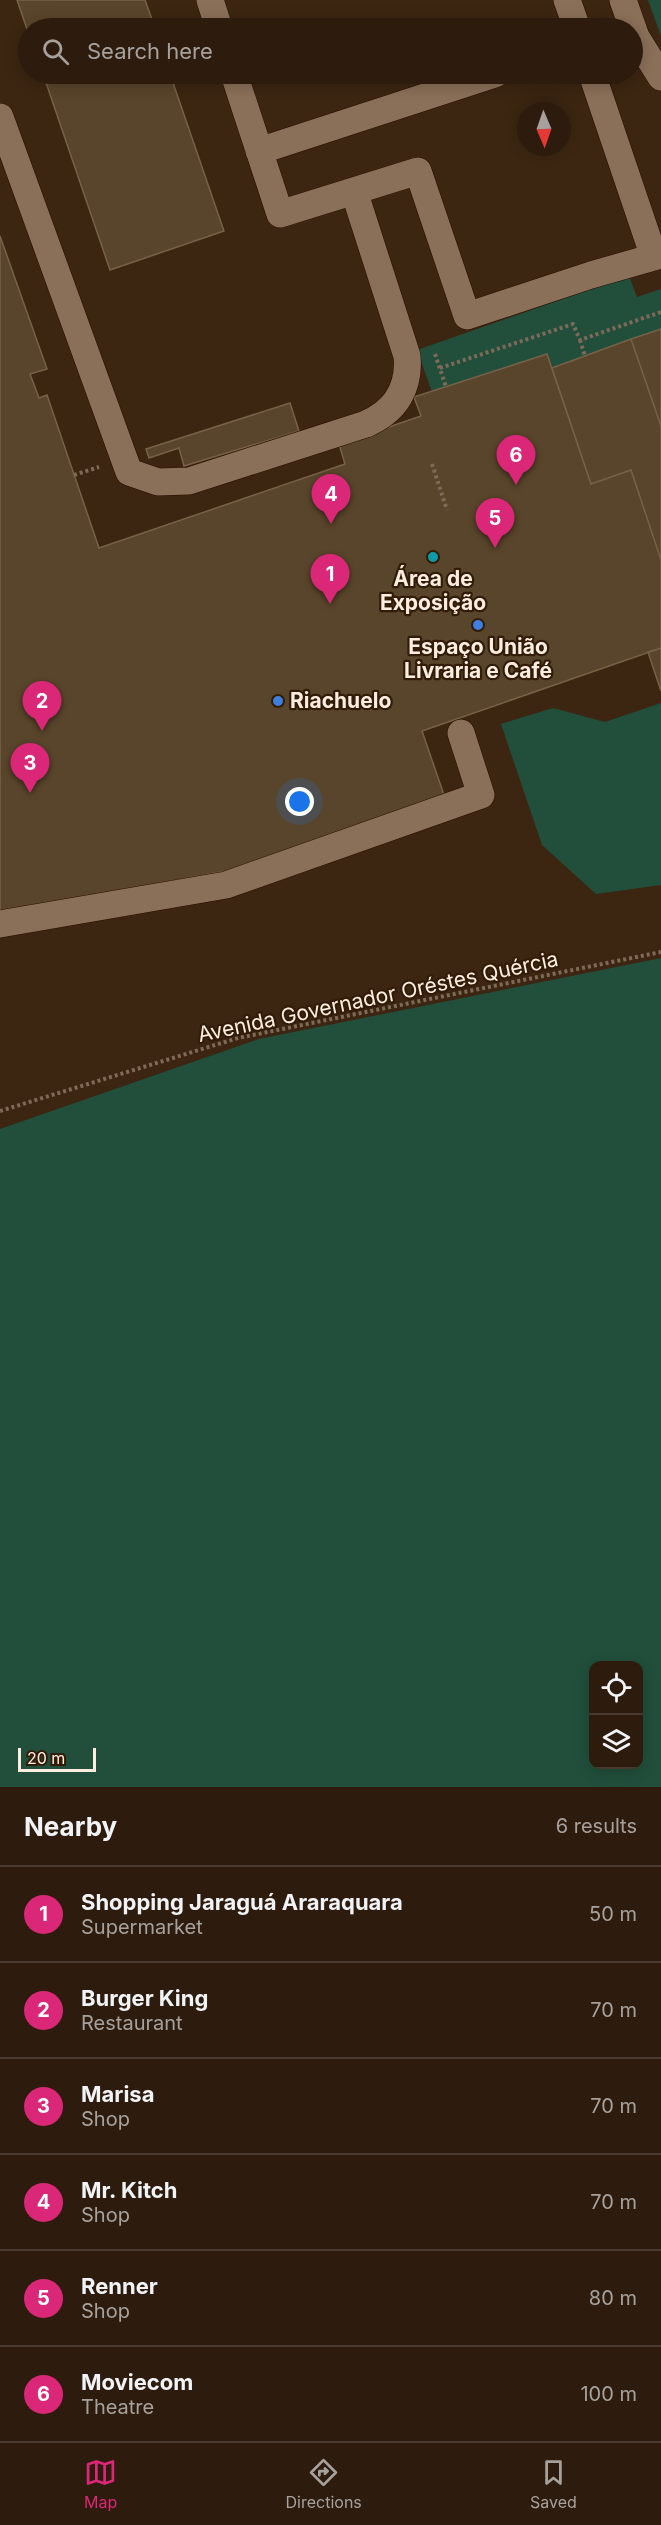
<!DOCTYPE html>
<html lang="en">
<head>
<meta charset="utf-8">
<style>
	body { margin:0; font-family:Inter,sans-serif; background:#352516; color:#f1f3f6 }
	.controls { position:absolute; right:18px; bottom:18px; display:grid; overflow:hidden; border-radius:12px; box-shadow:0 3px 15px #0003 }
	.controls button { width:54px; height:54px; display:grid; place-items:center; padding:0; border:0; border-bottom:2px solid #483a2e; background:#2d1c0d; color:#f1f3f6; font:30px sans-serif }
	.compass { position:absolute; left:517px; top:102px; width:54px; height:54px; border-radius:50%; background:#2d1c0d; box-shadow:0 3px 15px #0003; rotate:178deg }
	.scale { position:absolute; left:18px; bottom:15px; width:78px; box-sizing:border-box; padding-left:6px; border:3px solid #feeee2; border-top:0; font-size:16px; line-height:21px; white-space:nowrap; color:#feeee2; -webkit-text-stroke:4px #321c07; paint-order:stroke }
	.you { position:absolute; left:300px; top:802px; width:21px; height:21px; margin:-15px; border:4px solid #fff; border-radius:50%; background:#1a73e8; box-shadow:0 0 0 9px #1a73e833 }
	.badge { display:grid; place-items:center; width:39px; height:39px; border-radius:50%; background:#db2777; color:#fff; font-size:20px; font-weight:700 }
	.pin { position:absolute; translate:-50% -50px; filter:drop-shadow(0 2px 3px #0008) }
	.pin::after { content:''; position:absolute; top:32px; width:21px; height:18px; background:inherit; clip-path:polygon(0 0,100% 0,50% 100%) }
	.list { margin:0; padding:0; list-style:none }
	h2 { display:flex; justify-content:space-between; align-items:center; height:78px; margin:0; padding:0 24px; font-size:26px }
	h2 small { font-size:20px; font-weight:400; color:#a7a19d }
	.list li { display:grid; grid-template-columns:39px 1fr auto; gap:18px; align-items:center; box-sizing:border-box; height:96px; padding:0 24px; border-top:2px solid #483a2e }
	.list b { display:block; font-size:22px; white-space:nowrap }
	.list p { margin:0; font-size:20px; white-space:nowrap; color:#a7a19d }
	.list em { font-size:20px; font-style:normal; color:#a7a19d }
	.icon { flex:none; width:33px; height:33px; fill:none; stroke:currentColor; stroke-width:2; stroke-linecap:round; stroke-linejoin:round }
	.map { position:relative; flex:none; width:661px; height:1787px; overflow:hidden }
	.search { position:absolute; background:#2d1c0d; box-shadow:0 3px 15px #0003; left:18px; right:18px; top:18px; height:66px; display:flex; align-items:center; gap:15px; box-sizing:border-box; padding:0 21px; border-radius:33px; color:#a7a19d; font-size:22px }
	.sheet { height:654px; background:#2d1c0d }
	nav { display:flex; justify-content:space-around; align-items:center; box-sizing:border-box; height:84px; border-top:2px solid #483a2e; background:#2d1c0d; font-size:16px; color:#a7a19d }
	nav a { display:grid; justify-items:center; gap:3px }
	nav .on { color:#db2777 }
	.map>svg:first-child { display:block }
	.green { fill:#214f3c; fill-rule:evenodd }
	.building { fill:#59452b; stroke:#776248; stroke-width:1.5 }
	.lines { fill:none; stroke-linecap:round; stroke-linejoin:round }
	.minor-casing { stroke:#230e00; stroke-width:28 }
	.path { stroke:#7e6a58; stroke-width:4; stroke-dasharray:3 3; stroke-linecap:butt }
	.minor { stroke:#8b7059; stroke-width:27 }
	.culture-dot { fill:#0f9aa8; stroke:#321c07; stroke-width:2 }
	.shop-dot { fill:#3f7fe0; stroke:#321c07; stroke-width:2 }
	.labels { text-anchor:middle; stroke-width:4.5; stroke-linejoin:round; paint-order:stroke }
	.poi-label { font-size:21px; font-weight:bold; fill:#feeee2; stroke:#321c07 }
	.street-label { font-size:21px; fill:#feeee2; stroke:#321c07 }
</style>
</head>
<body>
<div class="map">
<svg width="661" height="1787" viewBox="0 0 661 1787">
	<rect width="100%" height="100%" fill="#3c2611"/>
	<!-- green -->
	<path class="green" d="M648 0H661V36Z
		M629 276 637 297 661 289V329L552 368 547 354 432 392 417 350Z
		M661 703V885L596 894 542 845 501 724 553 708 605 722Z
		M661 958V1787H0V1129L259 1039ZM594 1666H638V1764H594Z"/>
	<!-- building -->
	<path class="building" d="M17 0H145L155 28H28V32Z
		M43 74H170L224 231 110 270Z
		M0 236 47 369 30 374 39 398 47 395 99 548 345 464 339 444 421 416 414 397 547 354 591 484 631 470 661 560V648L422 731 444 795 226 871 0 913Z
		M661 329V426L631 339Z
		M631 339 661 426V560L631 470 591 484 552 368Z
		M290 403 299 431 184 466 179 448 149 458 146 449Z
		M661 648V691L648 652Z"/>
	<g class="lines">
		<!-- minor casing -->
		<g class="minor-casing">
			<path id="minor" d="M210 0 219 28
				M567 0 577 28
				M623 0 636 37 661 77
				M234 74 280 214 418 171 467 316 591 275 661 255
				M592 74 654 257
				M0 117 129 472 158 482 189 481 366 424C396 411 410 388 407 356L354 191
				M259 151 495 74
				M0 924 226 885 481 795 461 733"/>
		</g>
		<!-- path -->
		<path class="path" d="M580 340 585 356
			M435 354 446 387
			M440 368 573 324 580 340 661 312
			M432 464 447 510
			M74 475 99 467
			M0 1111 238 1038 661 952"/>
		<!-- minor -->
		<use href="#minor" class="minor"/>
	</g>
	<!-- markers -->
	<circle class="culture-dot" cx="433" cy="557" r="6"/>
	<g class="shop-dot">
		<circle cx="478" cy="625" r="6"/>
		<circle cx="278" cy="701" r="6"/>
	</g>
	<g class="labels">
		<!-- poi labels -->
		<g class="poi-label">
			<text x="433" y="586">Área de<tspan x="433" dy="24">Exposição</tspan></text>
			<text x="478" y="654">Espaço União<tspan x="478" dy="24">Livraria e Café</tspan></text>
			<text x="290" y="708" text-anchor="start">Riachuelo</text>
		</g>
		<!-- street labels -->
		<g class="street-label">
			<text transform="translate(378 997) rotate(-12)" y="7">Avenida Governador Oréstes Quércia</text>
		</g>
	</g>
</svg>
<div class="controls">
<button><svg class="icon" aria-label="locate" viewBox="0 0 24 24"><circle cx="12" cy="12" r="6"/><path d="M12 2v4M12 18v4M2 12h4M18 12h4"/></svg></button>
<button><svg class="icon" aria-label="layers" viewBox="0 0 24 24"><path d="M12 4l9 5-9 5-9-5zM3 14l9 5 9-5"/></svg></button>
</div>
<svg class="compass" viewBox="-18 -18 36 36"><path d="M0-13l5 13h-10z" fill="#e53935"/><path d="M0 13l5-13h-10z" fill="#a7a19d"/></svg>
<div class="scale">20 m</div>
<div class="you"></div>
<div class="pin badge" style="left:330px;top:604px">1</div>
<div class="pin badge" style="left:42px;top:731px">2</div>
<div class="pin badge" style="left:30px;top:793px">3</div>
<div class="pin badge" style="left:331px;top:524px">4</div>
<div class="pin badge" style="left:495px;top:548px">5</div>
<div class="pin badge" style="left:516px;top:485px">6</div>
<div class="search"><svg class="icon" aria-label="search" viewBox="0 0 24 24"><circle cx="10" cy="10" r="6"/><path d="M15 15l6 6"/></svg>Search here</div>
</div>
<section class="sheet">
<h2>Nearby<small>6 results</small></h2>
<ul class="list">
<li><span class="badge">1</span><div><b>Shopping Jaraguá Araraquara</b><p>Supermarket</p></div><em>50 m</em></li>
<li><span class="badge">2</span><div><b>Burger King</b><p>Restaurant</p></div><em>70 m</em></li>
<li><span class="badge">3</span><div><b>Marisa</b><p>Shop</p></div><em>70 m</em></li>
<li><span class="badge">4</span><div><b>Mr. Kitch</b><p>Shop</p></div><em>70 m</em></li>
<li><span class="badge">5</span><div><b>Renner</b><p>Shop</p></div><em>80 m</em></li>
<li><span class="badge">6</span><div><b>Moviecom</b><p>Theatre</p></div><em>100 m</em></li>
</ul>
</section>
<nav>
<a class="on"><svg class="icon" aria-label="map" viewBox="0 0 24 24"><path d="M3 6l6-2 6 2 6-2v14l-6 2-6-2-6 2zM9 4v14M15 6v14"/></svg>Map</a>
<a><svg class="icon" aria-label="directions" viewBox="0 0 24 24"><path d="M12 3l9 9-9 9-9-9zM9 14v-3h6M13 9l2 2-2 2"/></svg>Directions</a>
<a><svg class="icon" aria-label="saved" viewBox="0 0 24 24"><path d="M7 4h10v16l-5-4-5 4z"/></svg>Saved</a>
</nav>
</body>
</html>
